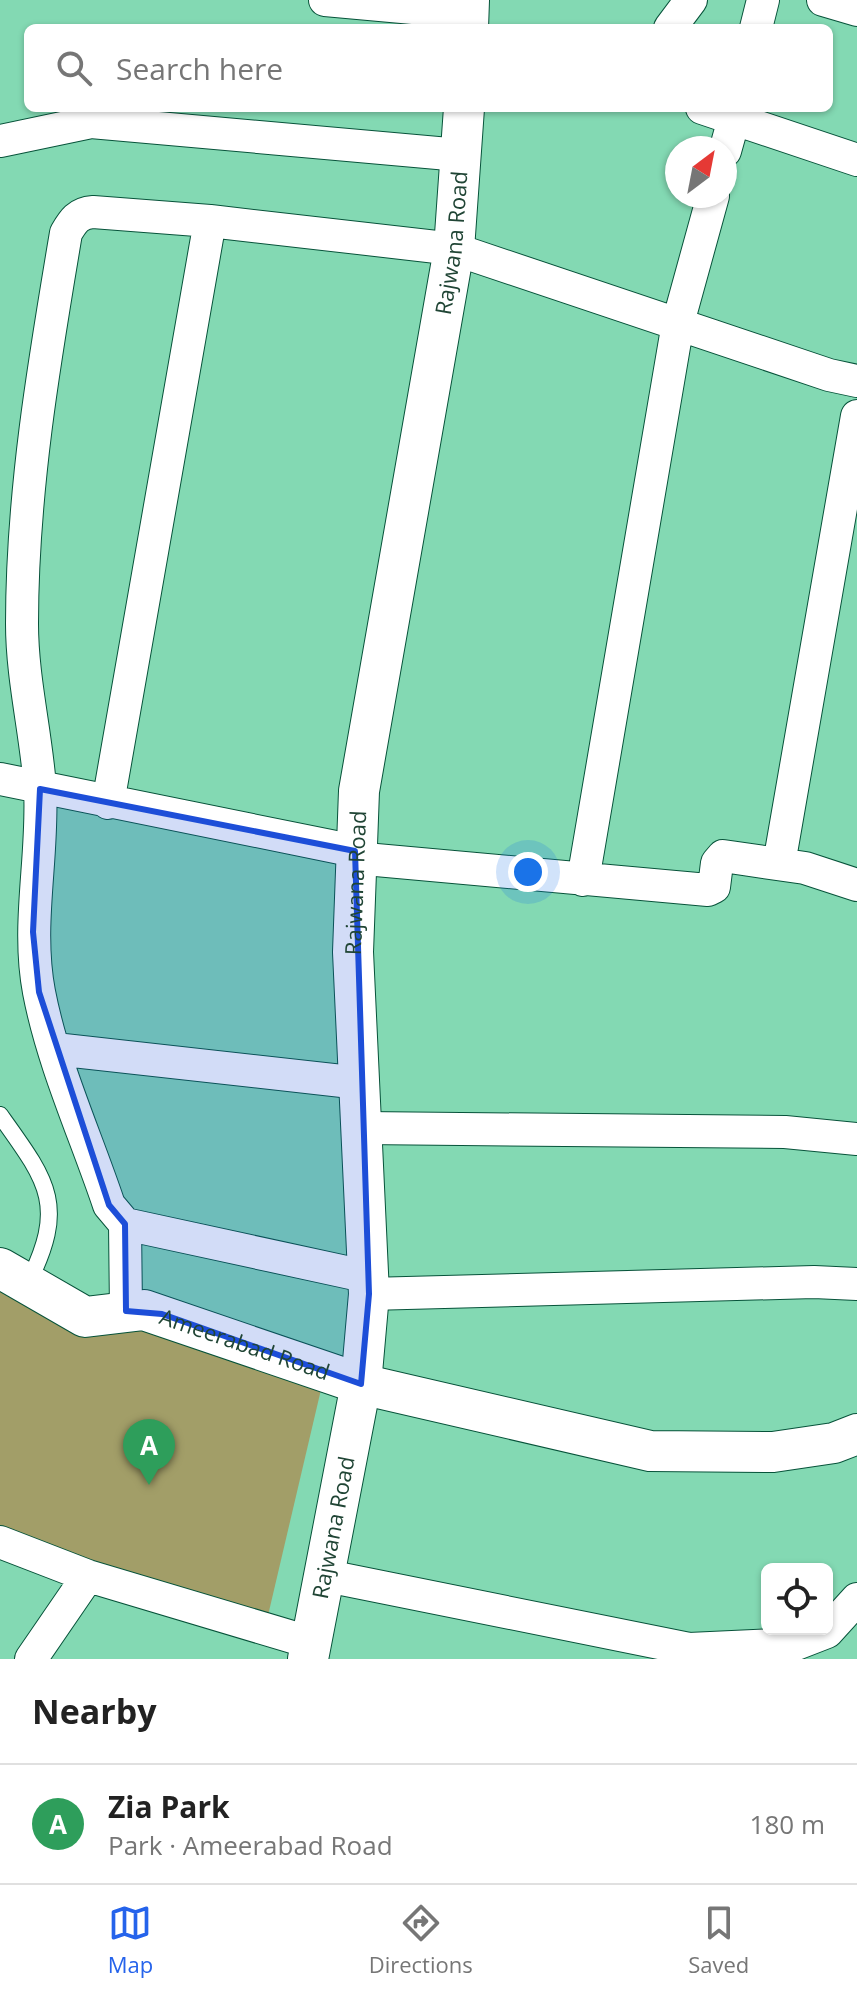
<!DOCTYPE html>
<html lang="en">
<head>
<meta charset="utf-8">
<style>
	body { margin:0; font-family:"Open Sans",sans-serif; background:#f2f2f2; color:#222 }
	.controls { position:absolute; right:24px; bottom:24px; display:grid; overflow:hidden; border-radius:12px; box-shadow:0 2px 6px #0004 }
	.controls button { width:72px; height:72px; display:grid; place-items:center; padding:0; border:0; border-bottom:2px solid #e0e0e0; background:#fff; color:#222; font:40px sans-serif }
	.compass { position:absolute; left:665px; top:136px; width:72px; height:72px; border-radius:50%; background:#fff; box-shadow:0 2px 6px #0004; rotate:32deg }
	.you { position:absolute; left:528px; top:872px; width:28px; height:28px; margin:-20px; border:6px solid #fff; border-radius:50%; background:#1a73e8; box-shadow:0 0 0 12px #1a73e833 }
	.badge { display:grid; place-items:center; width:52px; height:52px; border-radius:50%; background:#2563eb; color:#fff; font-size:26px; font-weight:700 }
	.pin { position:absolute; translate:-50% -66px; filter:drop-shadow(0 2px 4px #0008) }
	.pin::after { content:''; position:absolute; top:42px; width:28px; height:24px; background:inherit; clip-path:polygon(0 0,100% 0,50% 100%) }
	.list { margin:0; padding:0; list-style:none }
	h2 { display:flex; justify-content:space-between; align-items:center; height:104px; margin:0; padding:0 32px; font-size:34px }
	h2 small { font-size:26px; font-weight:400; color:#767676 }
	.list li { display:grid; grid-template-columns:52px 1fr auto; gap:24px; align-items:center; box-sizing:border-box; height:120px; padding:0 32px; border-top:2px solid #e0e0e0 }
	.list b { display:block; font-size:30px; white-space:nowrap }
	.list p { margin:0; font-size:26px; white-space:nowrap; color:#767676 }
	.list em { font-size:26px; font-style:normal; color:#767676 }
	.icon { flex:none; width:44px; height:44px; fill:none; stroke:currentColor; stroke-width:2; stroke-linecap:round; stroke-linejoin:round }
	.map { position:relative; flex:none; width:857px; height:1659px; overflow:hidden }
	.search { position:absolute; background:#fff; box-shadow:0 2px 6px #0004; left:24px; right:24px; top:24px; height:88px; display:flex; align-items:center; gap:20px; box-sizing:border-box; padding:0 28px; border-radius:12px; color:#767676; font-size:30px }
	.sheet { height:224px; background:#fff }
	nav { display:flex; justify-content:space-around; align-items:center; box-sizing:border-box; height:112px; border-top:2px solid #e0e0e0; background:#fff; font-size:22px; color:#767676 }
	nav a { display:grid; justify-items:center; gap:4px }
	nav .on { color:#2563eb }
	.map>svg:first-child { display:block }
	.green { fill:#a29e68 }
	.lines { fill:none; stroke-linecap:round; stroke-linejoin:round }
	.service-casing { stroke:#07533a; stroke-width:18 }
	.minor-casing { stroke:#07533a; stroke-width:34 }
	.tertiary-casing { stroke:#07533a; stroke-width:42 }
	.service { stroke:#fff; stroke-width:16 }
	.minor { stroke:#fff; stroke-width:32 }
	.tertiary { stroke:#fff; stroke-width:40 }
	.marked { fill:#1d4ed8; fill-opacity:0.2; stroke:#1d4ed8; stroke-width:6; stroke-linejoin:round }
	.labels { text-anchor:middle; stroke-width:8; stroke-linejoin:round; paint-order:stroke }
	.street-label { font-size:22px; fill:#204535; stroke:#c7f0dc }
</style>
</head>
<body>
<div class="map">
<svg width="857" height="1659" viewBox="0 0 857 1659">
	<rect width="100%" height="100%" fill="#83d9b3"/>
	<!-- green -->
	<path class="green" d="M0 1280 149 1318 323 1381 266 1624 0 1535Z"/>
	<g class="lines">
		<!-- service casing -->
		<g class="service-casing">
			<path id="service" d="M0 1115C48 1182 67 1205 28 1283"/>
		</g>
		<!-- minor casing -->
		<g class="minor-casing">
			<path id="minor" d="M325 0 468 13
				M823 0 857 10
				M670 28 691 0
				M756 28 763 0
				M702 108 857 160
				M0 141 91 122 460 155
				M725 151 737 108
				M0 779 355 851
				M108 803 210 221
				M354 858 708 890 714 887 717 863 723 856 805 868 857 885
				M779 864 857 416
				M583 880 678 323 713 196
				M55 1049 360 1083
				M363 1128 785 1132 857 1139
				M125 1224 369 1277
				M369 1294 814 1282 857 1284
				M126 1311 125 1224 109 1205C86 1136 53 1065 39 992 26 924 44 855 40 787 36 733 22 678 22 624 22 492 44 363 66 233 73 221 78 213 93 212L210 221 454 249 829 375 857 381
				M0 1542 88 1576 309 1642
				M322 1575 689 1649 796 1644 827 1632 857 1599
				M31 1659 88 1576"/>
		</g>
		<!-- tertiary casing -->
		<g class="tertiary-casing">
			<g id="tertiary">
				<path d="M468 28 469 0"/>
				<path id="s1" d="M0 1268 85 1317 144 1310 361 1384 650 1451 773 1452 834 1443 857 1434"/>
				<path id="s2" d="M308 1659 361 1384 369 1294 353 952 359 791 454 249 464 108"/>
			</g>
		</g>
		<!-- service -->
		<use href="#service" class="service"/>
		<!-- minor -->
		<use href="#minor" class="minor"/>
		<!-- tertiary -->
		<use href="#tertiary" class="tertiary"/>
	</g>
	<!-- marked area -->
	<path class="marked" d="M40 789 355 851 369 1294 361 1384 162 1314 126 1311 125 1224 109 1205 39 992 33 932Z"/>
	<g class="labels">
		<!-- street labels -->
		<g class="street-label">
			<text dy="8" stroke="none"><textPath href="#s2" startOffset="1430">Rajwana Road</textPath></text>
			<text dy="8" stroke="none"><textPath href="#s2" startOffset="782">Rajwana Road</textPath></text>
			<text dy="8" stroke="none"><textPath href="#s1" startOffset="264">Ameerabad Road</textPath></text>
			<text dy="8" stroke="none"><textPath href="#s2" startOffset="134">Rajwana Road</textPath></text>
		</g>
	</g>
</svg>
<div class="controls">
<button><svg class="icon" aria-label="locate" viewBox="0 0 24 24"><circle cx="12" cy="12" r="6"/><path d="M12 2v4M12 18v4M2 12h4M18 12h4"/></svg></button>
</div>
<svg class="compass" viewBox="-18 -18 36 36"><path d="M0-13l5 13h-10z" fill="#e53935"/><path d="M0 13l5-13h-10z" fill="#767676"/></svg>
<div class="you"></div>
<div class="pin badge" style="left:149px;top:1485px;background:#2e9e5b">A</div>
<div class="search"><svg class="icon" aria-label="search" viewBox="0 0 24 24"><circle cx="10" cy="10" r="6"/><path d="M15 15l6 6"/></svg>Search here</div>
</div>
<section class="sheet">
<h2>Nearby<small></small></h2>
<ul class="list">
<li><span class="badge" style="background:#2e9e5b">A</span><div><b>Zia Park</b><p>Park · Ameerabad Road</p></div><em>180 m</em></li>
</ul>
</section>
<nav>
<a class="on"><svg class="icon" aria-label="map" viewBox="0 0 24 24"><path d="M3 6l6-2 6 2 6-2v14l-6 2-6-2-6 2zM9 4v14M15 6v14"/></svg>Map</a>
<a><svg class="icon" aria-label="directions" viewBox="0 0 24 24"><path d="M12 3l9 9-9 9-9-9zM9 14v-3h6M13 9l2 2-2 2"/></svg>Directions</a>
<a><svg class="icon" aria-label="saved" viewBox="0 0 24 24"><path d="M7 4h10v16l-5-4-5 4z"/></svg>Saved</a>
</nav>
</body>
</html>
